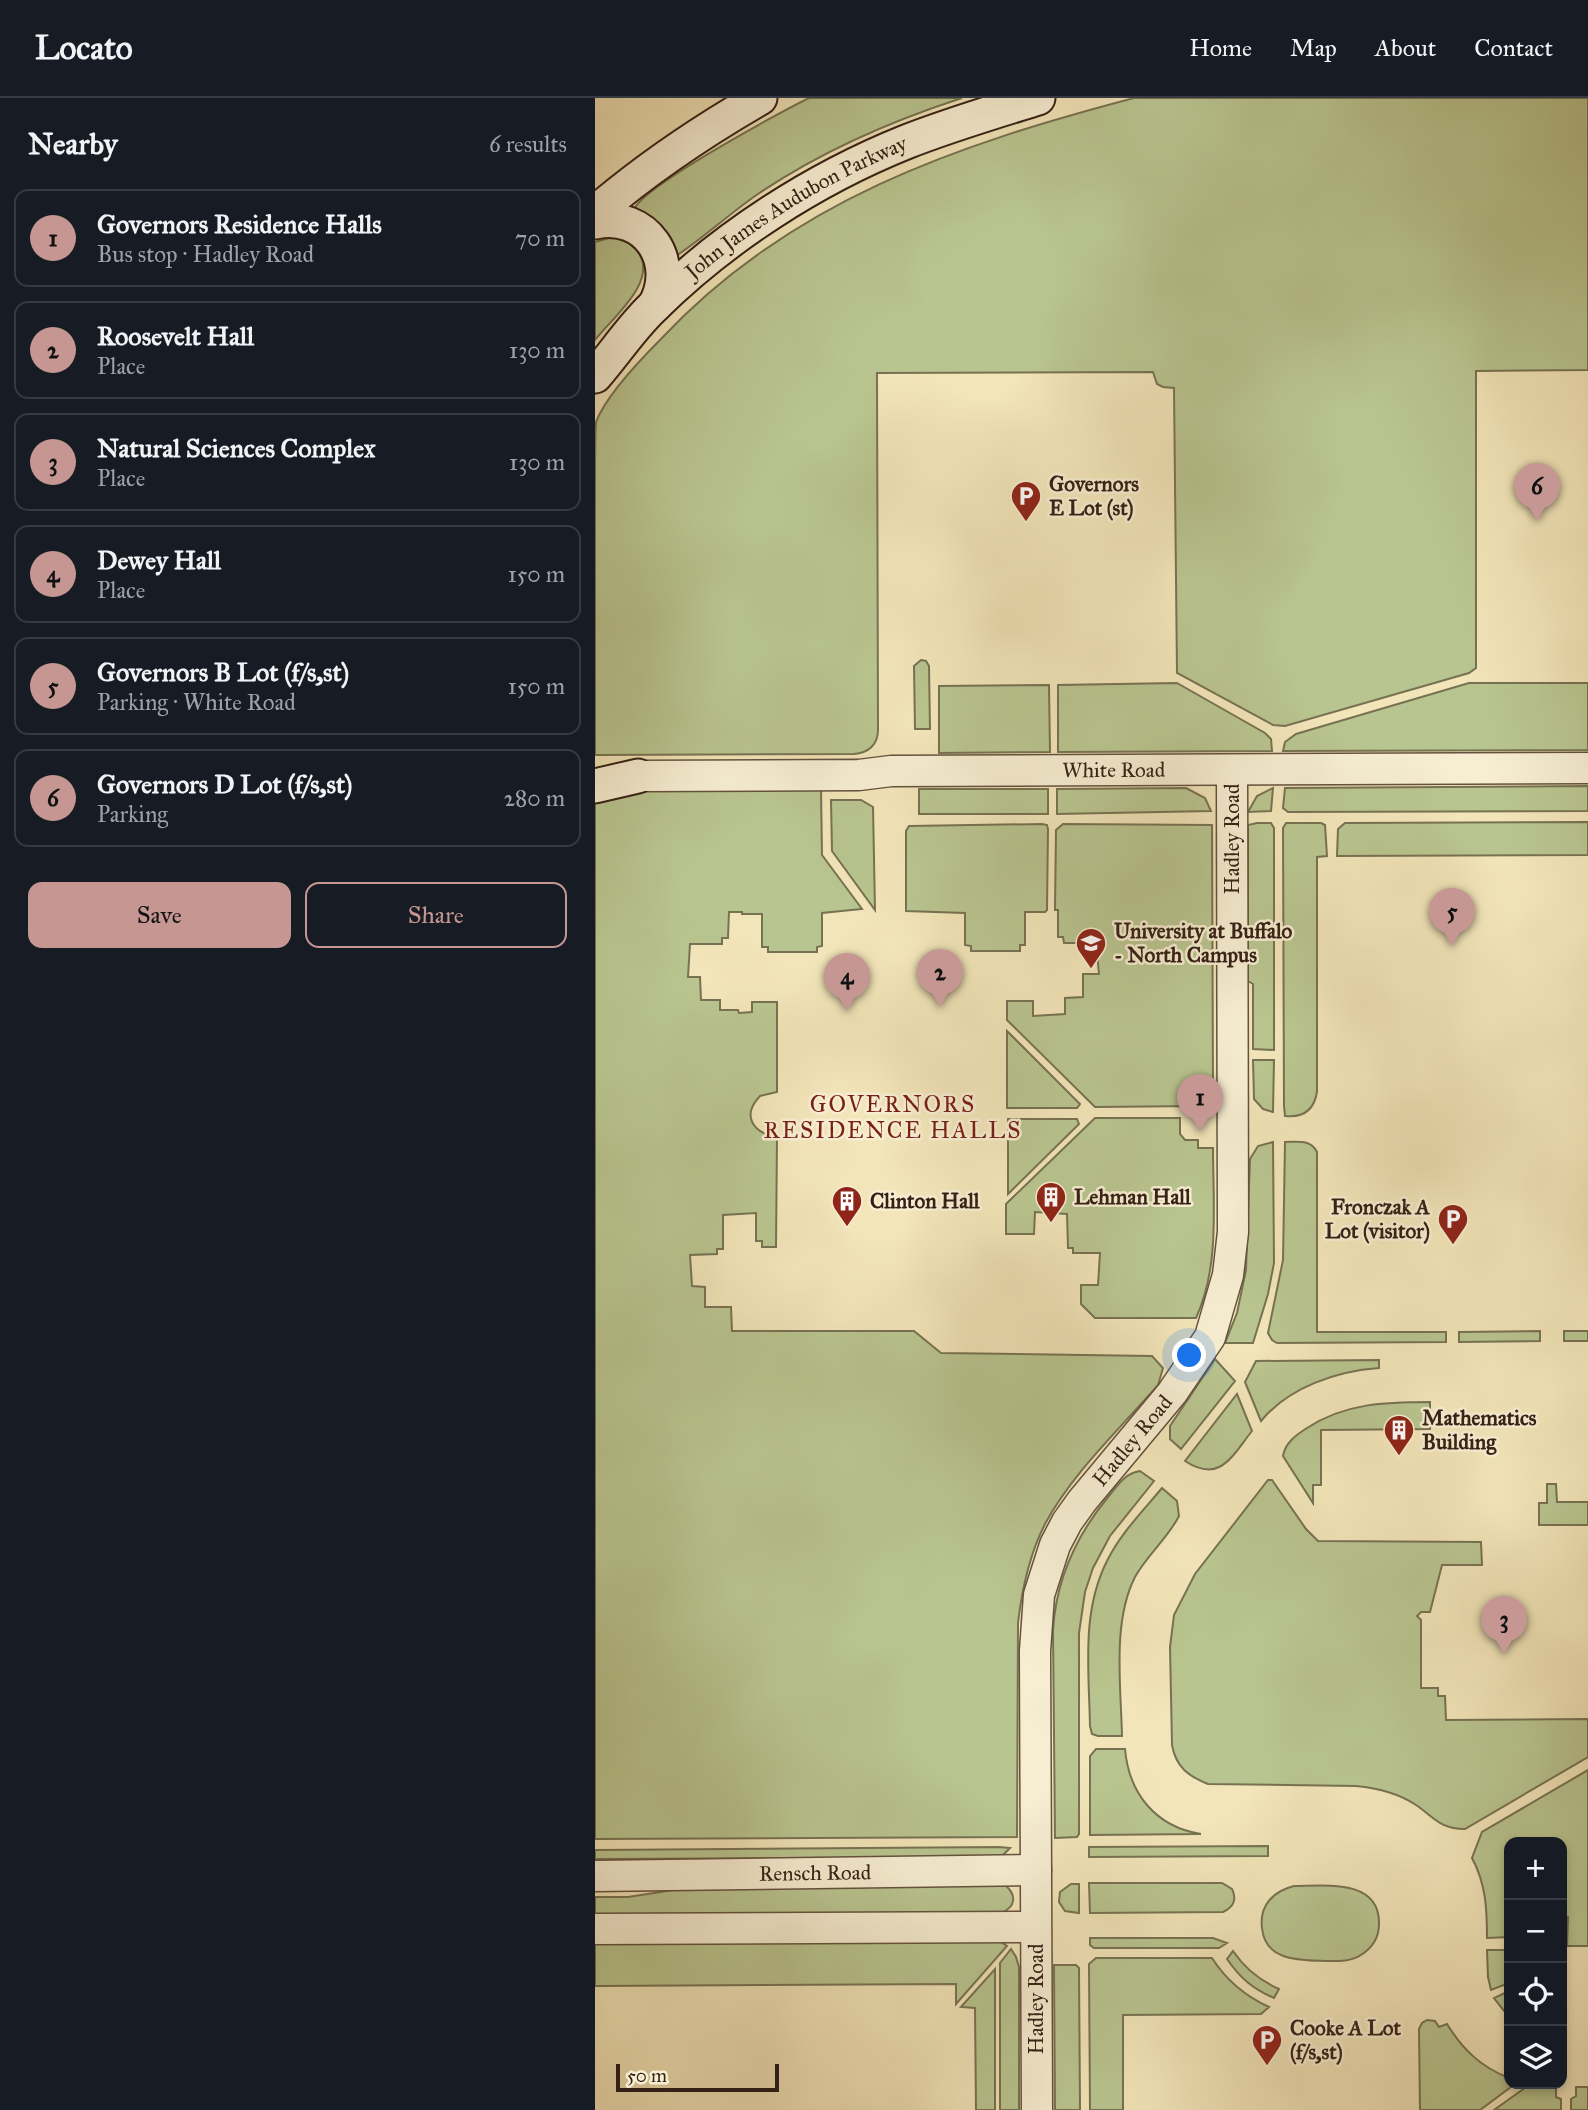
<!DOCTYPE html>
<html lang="en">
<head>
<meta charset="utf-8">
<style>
	body { margin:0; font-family:"IM FELL Great Primer",serif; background:#242831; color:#f1f3f6 }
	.controls { position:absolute; right:21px; bottom:21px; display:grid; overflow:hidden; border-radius:14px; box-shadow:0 4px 10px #0003 }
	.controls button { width:63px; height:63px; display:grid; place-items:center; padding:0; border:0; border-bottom:2px solid #363941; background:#171b24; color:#f1f3f6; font:35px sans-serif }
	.scale { position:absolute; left:21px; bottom:18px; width:163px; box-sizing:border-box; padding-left:7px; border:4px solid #352015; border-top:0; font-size:19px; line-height:24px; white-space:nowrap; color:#352015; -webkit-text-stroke:5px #f7eed2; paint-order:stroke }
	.you { position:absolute; left:595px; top:1258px; width:24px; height:24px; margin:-18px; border:5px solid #fff; border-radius:50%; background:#1a73e8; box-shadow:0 0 0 10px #1a73e833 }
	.badge { display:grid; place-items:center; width:46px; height:46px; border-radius:50%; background:#c59692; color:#111; font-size:23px; font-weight:700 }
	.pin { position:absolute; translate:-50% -58px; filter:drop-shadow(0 2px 4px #0008) }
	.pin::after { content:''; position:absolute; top:37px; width:24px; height:21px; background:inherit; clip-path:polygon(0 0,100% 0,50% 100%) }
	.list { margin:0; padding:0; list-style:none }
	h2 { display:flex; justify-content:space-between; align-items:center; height:91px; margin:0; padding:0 28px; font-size:30px }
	h2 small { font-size:23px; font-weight:400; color:#9ea1a6 }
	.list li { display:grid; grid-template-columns:46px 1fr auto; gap:21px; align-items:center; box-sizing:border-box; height:98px; margin:0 14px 14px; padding:0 14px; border:2px solid #363941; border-radius:14px }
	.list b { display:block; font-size:26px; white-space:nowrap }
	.list p { margin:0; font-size:23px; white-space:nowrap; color:#9ea1a6 }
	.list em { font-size:23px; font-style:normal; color:#9ea1a6 }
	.actions { display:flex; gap:14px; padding:21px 28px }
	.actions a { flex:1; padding:16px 0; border:2px solid #c59692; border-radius:14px; text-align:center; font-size:24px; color:#c59692 }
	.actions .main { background:#c59692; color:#111 }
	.icon { flex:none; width:38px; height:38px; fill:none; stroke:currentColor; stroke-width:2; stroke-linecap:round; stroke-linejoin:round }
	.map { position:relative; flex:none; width:993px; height:2012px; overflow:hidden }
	header { display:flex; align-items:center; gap:42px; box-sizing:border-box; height:98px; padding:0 35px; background:#171b24; border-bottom:2px solid #363941 }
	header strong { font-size:33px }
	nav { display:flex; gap:38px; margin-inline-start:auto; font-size:24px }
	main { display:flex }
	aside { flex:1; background:#171b24 }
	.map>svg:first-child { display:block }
	.green { fill:#b9c590; stroke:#777252; stroke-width:2 }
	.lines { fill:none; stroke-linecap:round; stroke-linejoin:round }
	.tertiary-casing { stroke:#64513e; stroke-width:33 }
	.secondary-casing { stroke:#352015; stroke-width:37 }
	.tertiary { stroke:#f7eed2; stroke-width:30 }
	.secondary { stroke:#f7eed2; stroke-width:33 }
	.labels { text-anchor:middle; stroke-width:5; stroke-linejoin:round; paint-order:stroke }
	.street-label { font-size:21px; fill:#352015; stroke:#f7eed2 }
	.poi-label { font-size:21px; font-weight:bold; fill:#352015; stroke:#f7eed2; text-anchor:start }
	.neighbourhood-label { font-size:23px; letter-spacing:2px; fill:#7a1f14; stroke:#f7eed2 }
</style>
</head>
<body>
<header>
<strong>Locato</strong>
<nav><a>Home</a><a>Map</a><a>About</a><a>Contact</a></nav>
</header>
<main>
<aside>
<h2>Nearby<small>6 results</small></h2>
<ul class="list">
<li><span class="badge">1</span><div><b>Governors Residence Halls</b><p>Bus stop · Hadley Road</p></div><em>70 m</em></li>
<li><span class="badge">2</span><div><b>Roosevelt Hall</b><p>Place</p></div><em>130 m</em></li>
<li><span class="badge">3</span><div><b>Natural Sciences Complex</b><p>Place</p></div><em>130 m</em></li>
<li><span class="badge">4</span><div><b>Dewey Hall</b><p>Place</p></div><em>150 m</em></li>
<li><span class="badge">5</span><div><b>Governors B Lot (f/s,st)</b><p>Parking · White Road</p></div><em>150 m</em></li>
<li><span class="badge">6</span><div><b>Governors D Lot (f/s,st)</b><p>Parking</p></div><em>280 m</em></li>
</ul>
<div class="actions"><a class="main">Save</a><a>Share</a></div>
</aside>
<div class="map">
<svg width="993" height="2012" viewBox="0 0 993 2012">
	<rect width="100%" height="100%" fill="#f2e5b9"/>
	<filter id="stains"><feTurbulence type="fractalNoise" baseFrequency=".00286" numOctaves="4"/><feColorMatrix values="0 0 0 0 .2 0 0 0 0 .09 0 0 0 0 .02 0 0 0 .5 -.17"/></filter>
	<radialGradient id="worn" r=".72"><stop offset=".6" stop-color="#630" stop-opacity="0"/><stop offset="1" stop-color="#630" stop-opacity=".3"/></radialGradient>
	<!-- green -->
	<path class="green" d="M214 0H367C296 23 225 54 163 96 135 115 110 139 81 158L39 112C45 90 187 13 214 0Z
		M539 0H993V272L881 273V570L874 575 690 628 678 627 582 575 579 290 568 289 562 286 558 274 282 275 283 632C283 647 273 655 259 656L0 657C0 570 0 484 0 398 0 382 0 336 1 324 11 298 46 261 66 241 195 103 361 47 539 0Z
		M14 140C25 140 36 144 43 154 64 183 17 220 0 242V144Z
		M326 562 331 563 334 568 335 631H320L319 568Z
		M582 585 670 635 676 641 677 653 463 654V587Z
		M874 585H993V652L688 653 690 644 701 636Z
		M454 587 455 654 344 655V588Z
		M993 688V713L693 714 688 710 690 690Z
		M591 690 610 700 616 713 462 716V691Z
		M678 690 676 713 653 714 662 698Z
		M226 691 227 757 267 811 227 815V848L222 849V854H173V849H167V816H147V814H134L133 840H127V846H95L93 879H105L106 902H125V912H143L144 915 157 914V904H182V994L165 998C146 1018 158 1035 182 1039L181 1149H167V1143H161V1115L128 1117V1151H122V1156L95 1157 97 1188 110 1189V1209H136L137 1233H319L346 1255 557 1258 568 1270 563 1287C525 1331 478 1374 450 1426 434 1457 427 1491 423 1525L422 1739 0 1741V697L47 693Z
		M324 691H453V716H324Z
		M236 702H266L278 709 280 812 237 753Z
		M993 724V757L742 758 743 731 750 725Z
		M662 725H676L679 730V952L658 951V886L653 883V727Z
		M691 725H726L730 727 732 758 722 759V994C719 1012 708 1020 690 1018L689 1008 688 730Z
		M447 726 452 727 453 731 452 812 450 814H430V847H425V853H376V848L370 847V815L311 813V733L314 728Z
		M468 726 617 727 618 994 606 995 604 1008 500 1009 412 922V903H438V918L470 916V900L488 899V876H504L501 845H469L468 839H463V812H460L461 732Z
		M412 933 485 1006 482 1010H412Z
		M658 962H679L678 1014 668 1011 659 1001Z
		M500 1020H585V1036L590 1042H603V1050H618C618 1106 625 1168 601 1220H500L486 1206V1187H503L505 1155H478V1150H473L472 1116 440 1114 439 1136H411V1106Z
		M413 1021H482L484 1026 413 1096Z
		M678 1044 679 1165 673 1196 658 1245H630L642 1215 651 1172 655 1061 663 1048Z
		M690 1044C703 1044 716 1041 722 1054V1234H851V1244L682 1245 677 1242 673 1235 688 1162Z
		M945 1233V1243L864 1244V1234Z
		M969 1233H993V1243H969Z
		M620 1261 640 1283 586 1351 575 1341V1328Z
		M784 1262V1270C742 1273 694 1289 666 1323L650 1284 661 1263Z
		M642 1296 657 1333C637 1358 625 1386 590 1363Z
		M835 1304V1331L726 1332V1387H718V1405L688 1358C690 1345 701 1337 712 1330 750 1305 791 1304 835 1304Z
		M545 1373 559 1383 515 1438 498 1470 490 1494 484 1535V1736L482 1739 460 1740 458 1532C461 1482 481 1438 513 1399 522 1388 530 1375 545 1373Z
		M673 1382H677L711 1431 723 1443 886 1444 887 1467H847L835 1514H826L822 1518 826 1522V1590H843V1598H850L851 1622 993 1621V1659L870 1731C845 1731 840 1720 821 1707 803 1695 782 1690 761 1688L613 1686C593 1678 581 1669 577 1647L575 1549 579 1517 600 1476Z
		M952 1386H961L962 1404H993V1427H944V1405H952Z
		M567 1390 582 1403 584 1418C573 1440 552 1457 540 1479 517 1524 526 1589 527 1638H503L497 1636 495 1628C494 1573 486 1514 512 1463 525 1436 548 1413 567 1390Z
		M501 1651H530C534 1696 561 1729 606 1736L495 1737V1658Z
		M993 1672V1848H972L973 1819 967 1818V1744H914V1839L892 1840C892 1811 891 1786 877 1760L887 1734Z
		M673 1748V1758L494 1759V1749Z
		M404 1749 415 1750 408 1757 399 1759 0 1761V1752Z
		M494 1785H627L637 1791C642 1801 639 1809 628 1814L495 1815Z
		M476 1786H484V1815L470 1813 464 1804 465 1794Z
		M410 1787C422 1797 421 1809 406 1815L0 1818V1799H33L85 1791Z
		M699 1788C729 1788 785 1780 784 1826 784 1839 777 1850 766 1857 755 1864 742 1863 730 1863 704 1862 670 1863 667 1830 664 1807 679 1793 699 1788Z
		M495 1840H618L632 1845 624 1850H499L495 1847Z
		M0 1844H406L412 1848 361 1906V1886L0 1888Z
		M416 1851 421 1859 424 1869V2012H405V1865Z
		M892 1852H914V1885L896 1892 893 1879Z
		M638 1853C650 1871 664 1882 684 1891L679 1900C658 1891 645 1880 632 1861Z
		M501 1860H617C631 1882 650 1898 674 1909L666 1916 528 1917V2012H495L494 1866Z
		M459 1867H481L484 1870 485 2012H460Z
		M400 1871V2012H381L380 1910 366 1909Z
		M914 1893V1919L899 1900Z
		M832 1922 840 1923 844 1929 852 1926C868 1952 886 1969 914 1980V1986H920L885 2012H825L824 1931 827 1925Z
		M934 1987 961 1990V1999L966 2001V2012H899Z
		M981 1989H993V2012H976V2001L981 1998Z"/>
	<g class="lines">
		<!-- tertiary casing -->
		<g class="tertiary-casing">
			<g id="tertiary">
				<path id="s1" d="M43 678 264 677 296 673 993 670"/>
				<path id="s2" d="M0 1778 441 1772"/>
				<path d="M0 1831 440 1829"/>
				<path id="s3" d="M442 2012 440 1553 444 1497 460 1447 472 1424 487 1403 577 1295 615 1239 633 1177 638 1134 637 672"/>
			</g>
		</g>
		<!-- secondary casing -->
		<g class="secondary-casing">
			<g id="secondary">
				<path d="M0 115C51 71 106 34 165 0"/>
				<path d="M0 124C51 113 84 163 60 207"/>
				<path id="s4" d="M0 278C20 255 36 230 58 209 129 139 219 81 311 44 354 27 398 14 443 0"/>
				<path d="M0 688 43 678"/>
			</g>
		</g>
		<!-- tertiary -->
		<use href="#tertiary" class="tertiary"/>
		<!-- secondary -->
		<use href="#secondary" class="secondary"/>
	</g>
	<!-- icons -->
	<defs>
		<g id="parking-pin" transform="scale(1.575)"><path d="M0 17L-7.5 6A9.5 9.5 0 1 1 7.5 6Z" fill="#8f2418" stroke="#f7eed2"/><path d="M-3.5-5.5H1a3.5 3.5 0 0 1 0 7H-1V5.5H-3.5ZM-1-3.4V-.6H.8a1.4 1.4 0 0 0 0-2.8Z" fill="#fff"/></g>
		<g id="university-pin" transform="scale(1.575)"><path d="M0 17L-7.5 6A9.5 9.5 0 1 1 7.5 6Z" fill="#8f2418" stroke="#f7eed2"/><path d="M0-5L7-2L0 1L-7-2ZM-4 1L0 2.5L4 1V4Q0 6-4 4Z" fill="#fff"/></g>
		<g id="building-pin" transform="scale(1.575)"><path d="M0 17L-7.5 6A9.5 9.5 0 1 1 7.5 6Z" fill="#8f2418" stroke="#f7eed2"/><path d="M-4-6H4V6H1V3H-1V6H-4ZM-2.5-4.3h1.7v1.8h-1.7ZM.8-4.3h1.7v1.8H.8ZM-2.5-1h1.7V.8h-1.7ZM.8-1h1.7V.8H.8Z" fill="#fff"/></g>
	</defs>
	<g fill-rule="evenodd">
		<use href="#parking-pin" x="431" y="398"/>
		<use href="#university-pin" x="496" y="845"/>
		<use href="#building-pin" x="456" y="1099"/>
		<use href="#building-pin" x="252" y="1103"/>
		<use href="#parking-pin" x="858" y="1121"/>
		<use href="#building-pin" x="804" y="1332"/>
		<use href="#parking-pin" x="672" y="1942"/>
	</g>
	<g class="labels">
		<!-- street labels -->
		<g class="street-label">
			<text dy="7" stroke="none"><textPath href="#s4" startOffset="266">John James Audubon Parkway</textPath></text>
			<text dy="7" stroke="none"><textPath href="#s1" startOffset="476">White Road</textPath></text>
			<text transform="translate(637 741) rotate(-90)" y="7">Hadley Road</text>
			<text dy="7" stroke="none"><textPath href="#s3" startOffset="698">Hadley Road</textPath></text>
			<text dy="7" stroke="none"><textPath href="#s2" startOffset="220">Rensch Road</textPath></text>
			<text transform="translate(441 1901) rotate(-90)" y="7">Hadley Road</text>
		</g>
		<!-- poi labels -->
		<g class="poi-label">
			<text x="454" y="393">Governors<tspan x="454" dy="24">E Lot (st)</tspan></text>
			<text x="519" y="840">University at Buffalo<tspan x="519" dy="24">- North Campus</tspan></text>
			<text x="479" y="1106">Lehman Hall</text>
			<text x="275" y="1110">Clinton Hall</text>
			<text x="835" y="1116" text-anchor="end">Fronczak A<tspan x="835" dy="24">Lot (visitor)</tspan></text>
			<text x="827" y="1327">Mathematics<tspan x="827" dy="24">Building</tspan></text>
			<text x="695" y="1937">Cooke A Lot<tspan x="695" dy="24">(f/s,st)</tspan></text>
		</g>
		<!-- neighbourhood labels -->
		<g class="neighbourhood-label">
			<text x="298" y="1014">GOVERNORS<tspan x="298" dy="26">RESIDENCE HALLS</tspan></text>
		</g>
	</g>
	<rect width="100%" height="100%" filter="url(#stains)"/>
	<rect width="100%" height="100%" fill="url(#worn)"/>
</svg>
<div class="controls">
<button>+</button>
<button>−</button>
<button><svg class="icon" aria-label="locate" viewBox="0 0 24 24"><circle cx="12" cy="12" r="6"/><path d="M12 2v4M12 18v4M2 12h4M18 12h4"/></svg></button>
<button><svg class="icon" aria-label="layers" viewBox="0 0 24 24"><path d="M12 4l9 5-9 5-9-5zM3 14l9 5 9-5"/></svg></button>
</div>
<div class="scale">50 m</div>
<div class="you"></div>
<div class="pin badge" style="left:605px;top:1034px">1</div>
<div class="pin badge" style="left:345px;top:909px">2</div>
<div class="pin badge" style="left:909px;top:1556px">3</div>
<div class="pin badge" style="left:252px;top:913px">4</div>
<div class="pin badge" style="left:857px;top:848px">5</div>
<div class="pin badge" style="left:942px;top:423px">6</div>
</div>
</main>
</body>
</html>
